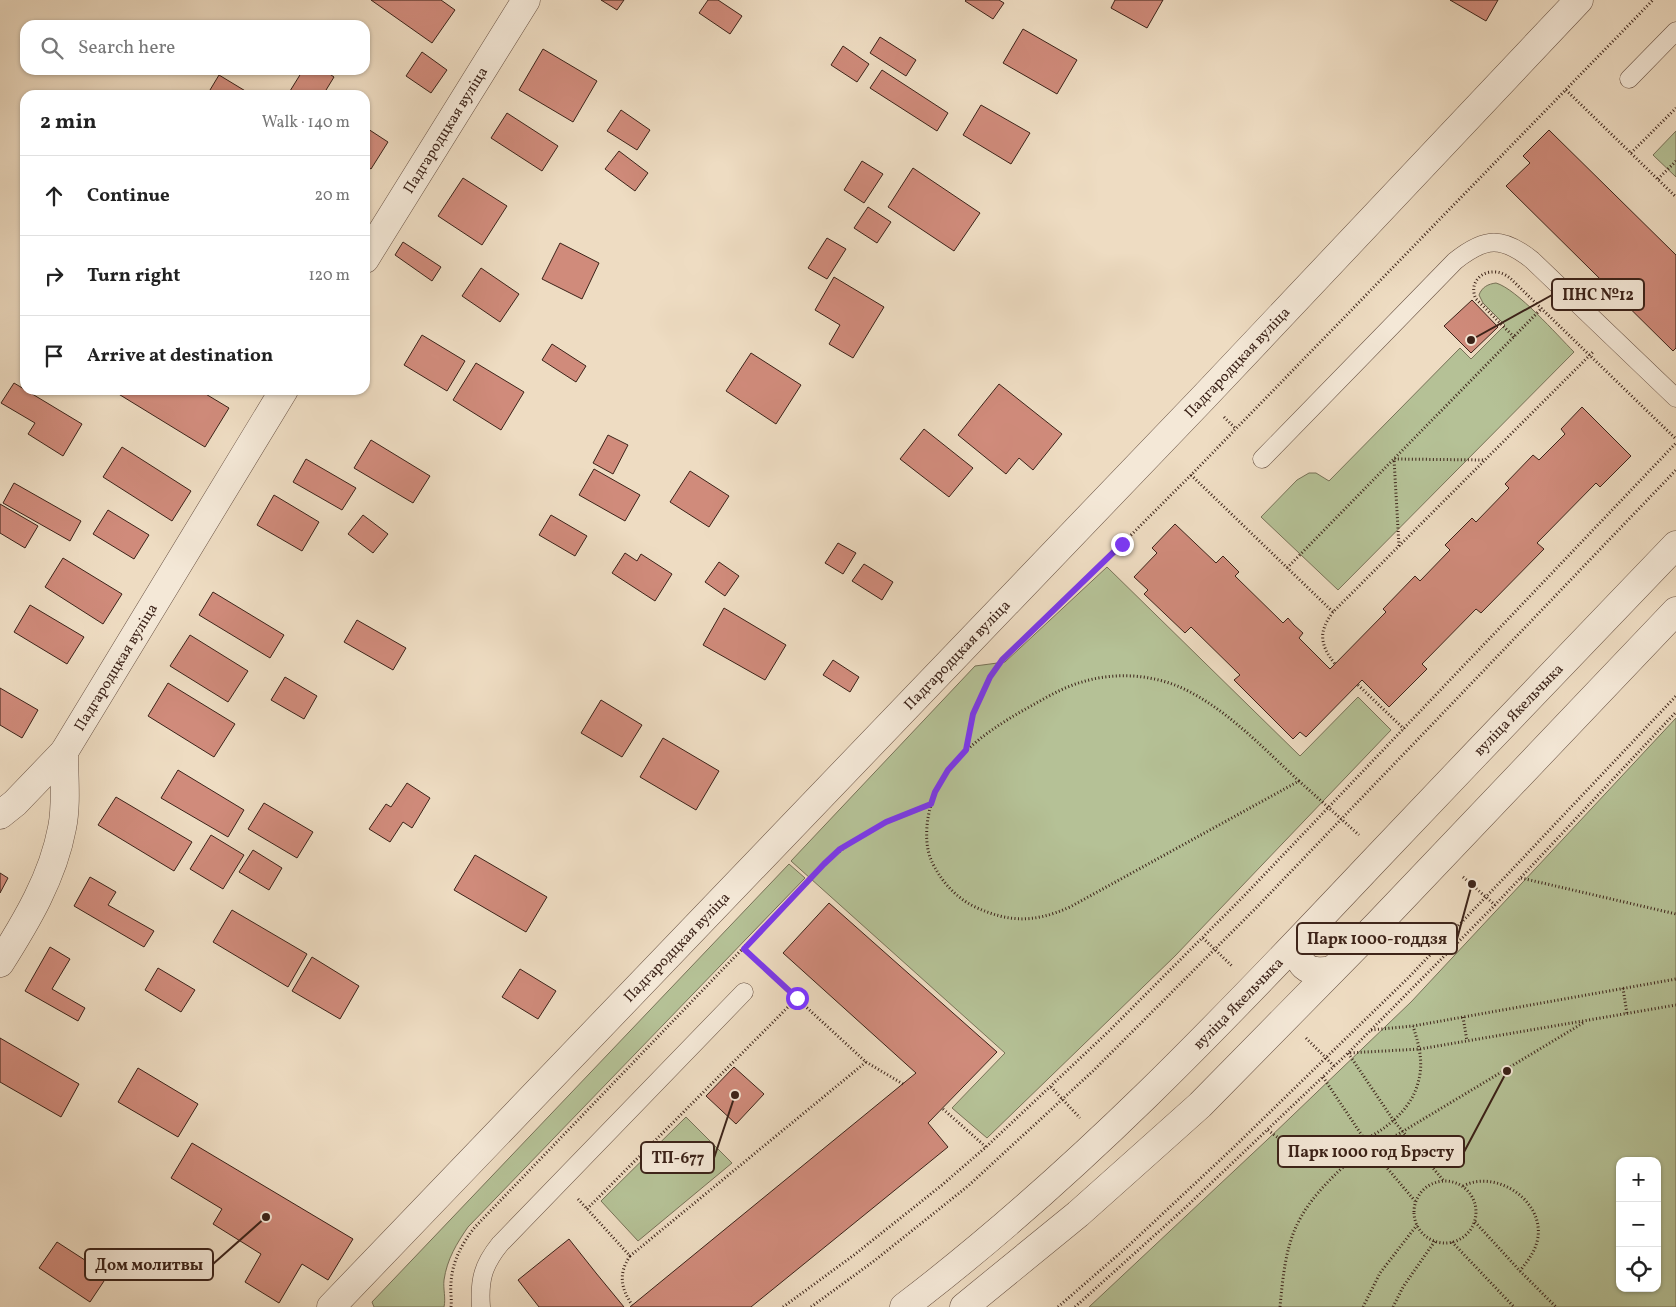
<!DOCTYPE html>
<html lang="en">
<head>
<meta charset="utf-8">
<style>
	body { margin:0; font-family:Vollkorn,serif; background:#f6f6f6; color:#222 }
	.controls { position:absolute; right:15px; bottom:15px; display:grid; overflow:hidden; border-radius:10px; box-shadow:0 1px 4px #0004 }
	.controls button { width:45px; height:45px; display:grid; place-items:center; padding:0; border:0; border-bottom:1px solid #e0e0e0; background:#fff; color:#222; font:25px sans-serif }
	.stop { position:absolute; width:15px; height:15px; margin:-11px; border:4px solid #7c3aed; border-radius:50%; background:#fff }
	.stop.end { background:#7c3aed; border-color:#fff; box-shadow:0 1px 5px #0008 }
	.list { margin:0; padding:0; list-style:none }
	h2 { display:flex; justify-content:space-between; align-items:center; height:65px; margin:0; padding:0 20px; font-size:21px }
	h2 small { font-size:16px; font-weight:400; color:#767676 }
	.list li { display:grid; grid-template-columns:32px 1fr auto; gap:15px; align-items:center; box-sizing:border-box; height:80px; padding:0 20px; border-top:1px solid #e0e0e0 }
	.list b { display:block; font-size:19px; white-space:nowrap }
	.list em { font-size:16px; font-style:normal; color:#767676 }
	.icon { flex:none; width:28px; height:28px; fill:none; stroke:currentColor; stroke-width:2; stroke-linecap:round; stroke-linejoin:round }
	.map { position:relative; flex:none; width:1676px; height:1307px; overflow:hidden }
	.search { position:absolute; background:#fff; box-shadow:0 1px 4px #0004; left:20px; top:20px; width:350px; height:55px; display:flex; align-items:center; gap:12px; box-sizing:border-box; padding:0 18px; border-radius:15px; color:#767676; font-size:19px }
	.panel { position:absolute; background:#fff; box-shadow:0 1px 4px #0004; left:20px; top:90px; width:350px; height:305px; border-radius:15px }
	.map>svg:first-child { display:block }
	.green { fill:#b5c196; stroke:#787258; fill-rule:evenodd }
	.building { fill:#d08b7b; stroke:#3c2319 }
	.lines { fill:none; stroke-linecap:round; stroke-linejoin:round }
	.lane-casing { stroke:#685143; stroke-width:19 }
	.street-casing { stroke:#685143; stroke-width:29 }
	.path { stroke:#3c2319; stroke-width:3; stroke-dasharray:1 2.5; stroke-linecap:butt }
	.lane { stroke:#f4e8d7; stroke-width:18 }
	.street { stroke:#f4e8d7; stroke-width:28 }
	.route { stroke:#7c3aed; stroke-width:6 }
	.labels { text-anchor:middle; stroke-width:4; stroke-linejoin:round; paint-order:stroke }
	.street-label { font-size:15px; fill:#3c2319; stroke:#f4e8d7 }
	.leader { fill:none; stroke:#3c2319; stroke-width:2 }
	.callout-dot { fill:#3c2319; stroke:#f4e8d7; stroke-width:2 }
	.callout { fill:#f4e8d7; stroke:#3c2319; stroke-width:2 }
	.callout-label { font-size:16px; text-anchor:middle; font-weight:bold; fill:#3c2319 }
</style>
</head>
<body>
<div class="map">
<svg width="1676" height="1307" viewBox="0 0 1676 1307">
	<rect width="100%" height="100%" fill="#eedcc2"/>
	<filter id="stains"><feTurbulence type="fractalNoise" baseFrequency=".004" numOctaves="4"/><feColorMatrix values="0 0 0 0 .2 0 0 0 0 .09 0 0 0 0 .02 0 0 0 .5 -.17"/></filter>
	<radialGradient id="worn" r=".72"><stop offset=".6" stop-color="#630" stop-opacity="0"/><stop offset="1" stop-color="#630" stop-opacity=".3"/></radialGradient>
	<!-- green -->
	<path class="green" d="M1676 131V177L1653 155Z
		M1496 283C1517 289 1557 335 1574 352L1338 590 1261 517 1297 480 1309 473H1316L1329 481 1460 348 1471 359 1505 325 1483 303 1479 295C1482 287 1488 284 1496 283Z
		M1107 567 1300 756 1358 697 1391 730 1175 956 987 1138 952 1108 1005 1053 791 861 975 666 1005 662Z
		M1676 718V1307H1089L1267 1140 1411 1002ZM1620 1161H1657V1288H1620Z
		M789 864 805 878 468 1227C457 1243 447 1259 444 1280 443 1289 446 1298 444 1307H374L372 1302Z
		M686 1117 732 1163 638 1241 601 1201Z"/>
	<!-- building -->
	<path class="building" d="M371 0H441L455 10 432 43Z
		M601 0H624L617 10Z
		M708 0H718L742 16 730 34 699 13Z
		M966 0H999L1004 3 993 19 965 1Z
		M1115 0H1163L1147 28 1111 8Z
		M1450 0H1498L1486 21Z
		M1023 29 1077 60 1057 94 1003 63Z
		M880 37 916 60 906 76 870 53Z
		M843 46 869 64 857 82 831 65Z
		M543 49 597 81 573 122 519 90Z
		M422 52 447 70 431 93 406 76Z
		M303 70H324L334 77 323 95H296L290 91Z
		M882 70 948 113 937 131 870 88Z
		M219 75 252 95H207Z
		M981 105 1030 133 1011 164 963 135Z
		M621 110 650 130 637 150 607 131Z
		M507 113 558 146 542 171 491 138Z
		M365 127 388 142 371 169 365 165Z
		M1549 130 1676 255V348L1673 351 1506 186 1530 163 1523 156Z
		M619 151 648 173 635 191 605 169Z
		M862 161 883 174 864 203 844 190Z
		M913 168 980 213 954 251 888 207Z
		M463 178 507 206 482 245 438 216Z
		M868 207 891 222 877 243 854 228Z
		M827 238 846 249 827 279 808 268Z
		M403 242 441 267 432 281 395 255Z
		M560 243 599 263 582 299 542 279Z
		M481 268 519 294 500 322 462 296Z
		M834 277 884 307 853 358 829 344 840 325 815 310Z
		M1472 300 1498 327 1471 353 1444 326Z
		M422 335 465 361 447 391 404 365Z
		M552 344 586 366 576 382 542 360Z
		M751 353 801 385 776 424 726 391Z
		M476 363 524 392 501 430 453 400Z
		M14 383 82 424 63 456 28 434 35 423 1 403Z
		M999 384 1062 434 1033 470 1019 458 1006 474 958 435Z
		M112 390H199L229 408 205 447Z
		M1582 407 1631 456 1600 487 1596 483 1537 543 1544 549 1481 613 1476 609 1422 664 1427 669 1389 707 1362 680 1306 737 1300 732 1293 739 1234 680 1240 675 1191 627 1185 633 1144 594 1148 590 1134 577 1157 553 1152 548 1175 524 1216 563 1223 556 1239 572 1235 576 1283 623 1288 618 1294 625 1303 633 1299 638 1330 669 1386 612 1383 609 1415 576 1420 581 1450 550 1445 545 1472 518 1476 522 1509 488 1505 484 1533 455 1539 460 1565 434 1561 429Z
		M924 429 973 468 949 497 900 459Z
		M608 435 628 445 613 474 593 463Z
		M371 440 430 476 413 503 354 468Z
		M122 447 191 491 172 521 103 477Z
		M306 459 356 488 342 510 293 482Z
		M594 469 640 495 625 521 579 495Z
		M690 471 729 496 709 527 670 502Z
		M14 483 81 521 70 541 3 503Z
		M274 495 319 522 302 551 257 525Z
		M0 504 38 526 25 548 0 533Z
		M108 510 149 535 134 559 93 534Z
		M363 515 388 534 373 553 348 534Z
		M551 515 587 536 575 556 539 535Z
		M838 543 856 553 843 574 825 563Z
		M625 553 637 561 641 554 672 574 655 601 612 573Z
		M63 558 122 594 103 624 45 587Z
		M719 562 739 576 725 596 705 582Z
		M864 564 893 582 882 600 852 581Z
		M213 592 284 635 270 658 199 615Z
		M30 605 84 637 67 664 14 632Z
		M724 608 786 645 765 680 703 645Z
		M357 620 406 648 393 670 344 642Z
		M190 635 248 671 228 702 170 666Z
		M833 660 859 677 850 692 823 675Z
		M285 677 317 696 304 719 271 700Z
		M168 683 235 724 214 757 148 716Z
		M0 688 38 710 22 738 0 725Z
		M601 700 642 725 622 757 581 733Z
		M663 738 719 771 696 810 640 777Z
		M178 770 244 810 228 837 161 798Z
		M407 783 430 798 412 828 403 822 390 842 369 829 386 804 391 807Z
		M116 797 192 842 174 871 98 825Z
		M264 803 313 832 297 858 248 829Z
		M211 835 244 855 223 889 190 869Z
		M253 850 282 868 269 890 239 872Z
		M475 855 547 897 526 932 454 890Z
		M0 873 8 878 0 893Z
		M90 877 116 892 108 905 154 931 144 947 74 906Z
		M829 903 997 1052 928 1123 948 1147 751 1307H630L916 1073 783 953Z
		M232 910 307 954 288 987 213 942Z
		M50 947 70 959 52 989 85 1008 78 1021 25 991Z
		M312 957 359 986 340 1019 292 991Z
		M158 968 195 990 181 1012 145 990Z
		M520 969 556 991 538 1019 502 997Z
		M0 1038 79 1084 61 1117 0 1082Z
		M734 1067 764 1094 736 1124 706 1096Z
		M138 1068 198 1104 178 1137 118 1102Z
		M192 1143 353 1239 328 1280 302 1264 279 1303 245 1282 261 1254 213 1224 222 1209 171 1178Z
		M569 1239 596 1273 624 1307H539L518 1280Z
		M57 1242 108 1275 90 1302 39 1268Z"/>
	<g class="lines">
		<!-- lane casing -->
		<g class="lane-casing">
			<path id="lane" d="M1629 79 1676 31
				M1262 459 1455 261C1485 237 1502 236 1532 260L1676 398
				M481 1307C479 1280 483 1265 500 1244L744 992"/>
		</g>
		<!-- street casing -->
		<g class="street-casing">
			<g id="street">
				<path id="s1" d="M365 259 526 0"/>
				<path d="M0 815 15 803 64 752"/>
				<path d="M1301 939C1294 965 1307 975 1332 970"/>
				<path id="s2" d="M0 963C26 922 53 877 62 828 67 804 64 777 64 752L284 390"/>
				<path id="s3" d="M331 1307 1204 397 1579 0"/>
				<path id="s4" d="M904 1307C1076 1176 1223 1021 1371 864 1472 757 1574 652 1676 545"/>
				<path d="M964 1307 1078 1214 1200 1105 1377 925 1676 611"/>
			</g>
		</g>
		<!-- path -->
		<path class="path" d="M1566 90 1676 197
			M1631 153 1676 108
			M1658 179 1676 161
			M1514 337 1476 299C1469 285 1479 271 1495 272 1501 272 1506 275 1510 278L1676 439
			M1224 417 1236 429
			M1191 475 1333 612 1594 351
			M1399 546 1394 459 1485 460
			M1287 568 1542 308
			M1333 612C1318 632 1320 645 1335 664
			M1358 685 1404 729
			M967 749 973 714 990 677 1002 660 1122 544 1191 475 1653 0
			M1299 781C1263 748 1227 709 1182 688 1151 674 1114 672 1082 682 1064 687 1047 697 1031 706 984 732 932 767 927 826 926 841 927 853 934 866 943 883 956 897 973 906 1009 923 1034 923 1070 907L1299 781 1359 835
			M1463 877 1495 905
			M1521 878 1676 914
			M1203 938 1233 967
			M1623 988 1627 1014
			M1463 1017 1467 1041
			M1371 1030 1413 1026 1676 979
			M1306 1038 1334 1066
			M866 1062 903 1084
			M1323 1077 1371 1149 1415 1201
			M1051 1087 1080 1118
			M943 1109 986 1147
			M1268 1130C1306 1162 1346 1155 1384 1128 1400 1116 1413 1102 1418 1083 1424 1063 1419 1045 1413 1026
			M1443 1180 1394 1121 1348 1053 1420 1049 1676 1005
			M1414 1212a31 31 0 1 1 62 0a31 31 0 1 1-62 0Z
			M1463 1186C1496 1169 1543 1200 1538 1237 1536 1251 1528 1260 1520 1271
			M578 1199 630 1256 866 1062 743 949
			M587 1209 797 998
			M1475 1222 1520 1271 1556 1307
			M1452 1242 1514 1307
			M630 1256C618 1274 621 1288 632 1305
			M451 1307C452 1299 450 1291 451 1283 452 1262 462 1243 475 1227L824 864C858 834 890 820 931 803
			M783 1307 854 1255 942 1185 986 1147 1109 1031 1242 898 1676 443
			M811 1307 874 1261 968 1186 1093 1071 1257 907 1676 470
			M1058 1307 1126 1248 1233 1148 1408 978 1506 876 1676 696
			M1075 1307 1186 1207 1348 1053 1495 905 1676 712
			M1280 1307C1286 1241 1292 1215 1342 1168L1583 1023
			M1363 1307 1380 1273 1417 1225
			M1393 1307 1403 1287 1435 1241"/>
		<!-- lane -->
		<use href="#lane" class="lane"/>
		<!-- street -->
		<use href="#street" class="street"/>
	</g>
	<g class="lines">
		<!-- route -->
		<path class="route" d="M797 998 744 949 824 864 840 849 886 822 931 804 935 792 948 770 966 750 973 714 990 677 1002 660 1122 544"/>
	</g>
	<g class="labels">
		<!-- street labels -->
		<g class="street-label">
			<text dy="5" stroke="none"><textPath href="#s1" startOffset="152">Падгародцкая вуліца</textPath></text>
			<text dy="5" stroke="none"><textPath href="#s3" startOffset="1309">Падгародцкая вуліца</textPath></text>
			<text dy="5" stroke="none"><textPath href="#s3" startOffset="904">Падгародцкая вуліца</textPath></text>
			<text dy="5" stroke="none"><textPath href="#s2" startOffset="325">Падгародцкая вуліца</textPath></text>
			<text dy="5" stroke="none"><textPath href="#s4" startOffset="858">вуліца Якельчыка</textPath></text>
			<text dy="5" stroke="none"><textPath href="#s3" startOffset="499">Падгародцкая вуліца</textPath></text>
			<text dy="5" stroke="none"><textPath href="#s4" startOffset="452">вуліца Якельчыка</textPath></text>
		</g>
	</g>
	<!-- callouts -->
	<path class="leader" d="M1471 340L1552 295M1472 884L1457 939M1507 1071L1464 1152M735 1095L714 1158M266 1217L213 1264"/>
	<g class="callout-dot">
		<circle cx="1471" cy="340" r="5"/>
		<circle cx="1472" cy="884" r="5"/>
		<circle cx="1507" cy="1071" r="5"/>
		<circle cx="735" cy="1095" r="5"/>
		<circle cx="266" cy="1217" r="5"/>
	</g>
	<g class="callout">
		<rect x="1552" y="279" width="92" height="31" rx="5"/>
		<rect x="1297" y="923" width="160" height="31" rx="5"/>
		<rect x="1278" y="1136" width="186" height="31" rx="5"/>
		<rect x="641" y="1142" width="73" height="31" rx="5"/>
		<rect x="85" y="1249" width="128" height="31" rx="5"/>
	</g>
	<g class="callout-label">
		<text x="1598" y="300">ПНС №12</text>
		<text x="1377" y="944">Парк 1000-годдзя</text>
		<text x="1371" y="1157">Парк 1000 год Брэсту</text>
		<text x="678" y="1163">ТП-677</text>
		<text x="149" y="1270">Дом молитвы</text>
	</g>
	<rect width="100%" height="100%" filter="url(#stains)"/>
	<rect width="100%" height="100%" fill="url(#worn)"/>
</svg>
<div class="controls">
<button>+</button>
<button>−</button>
<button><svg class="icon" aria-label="locate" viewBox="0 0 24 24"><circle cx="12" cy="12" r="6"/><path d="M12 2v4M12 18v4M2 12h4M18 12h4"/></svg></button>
</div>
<div class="stop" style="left:797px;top:998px"></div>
<div class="stop end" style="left:1122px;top:544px"></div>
<div class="search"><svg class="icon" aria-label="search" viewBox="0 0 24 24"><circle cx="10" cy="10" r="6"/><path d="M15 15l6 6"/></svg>Search here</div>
<section class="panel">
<h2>2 min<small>Walk · 140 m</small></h2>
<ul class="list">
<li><svg class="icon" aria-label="ahead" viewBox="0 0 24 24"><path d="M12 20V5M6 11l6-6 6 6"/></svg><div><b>Continue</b></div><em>20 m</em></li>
<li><svg class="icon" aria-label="right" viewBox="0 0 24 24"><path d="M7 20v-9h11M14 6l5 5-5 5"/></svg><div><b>Turn right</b></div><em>120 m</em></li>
<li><svg class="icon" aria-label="arrive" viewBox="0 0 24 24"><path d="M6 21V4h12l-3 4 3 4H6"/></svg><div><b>Arrive at destination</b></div></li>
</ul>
</section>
</div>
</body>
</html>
